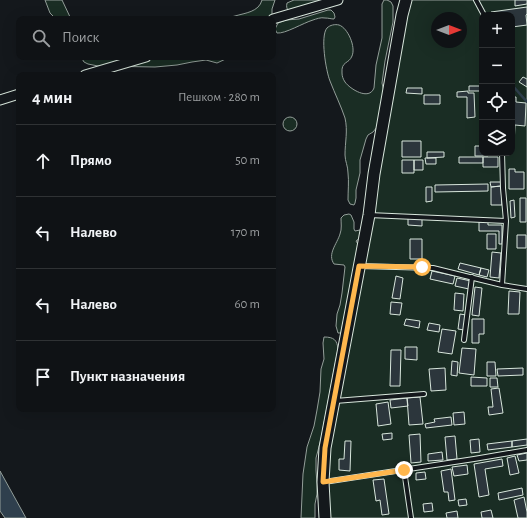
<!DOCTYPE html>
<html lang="ru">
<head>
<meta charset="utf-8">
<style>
	body { margin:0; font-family:"Alegreya Sans",sans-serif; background:#1d2022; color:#f1f3f6 }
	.controls { position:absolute; right:12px; top:12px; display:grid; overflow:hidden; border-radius:8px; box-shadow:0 4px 16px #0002 }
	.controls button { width:36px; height:36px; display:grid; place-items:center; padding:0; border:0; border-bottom:1px solid #2f3234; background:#0f1215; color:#f1f3f6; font:20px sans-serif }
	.compass { position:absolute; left:431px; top:12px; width:36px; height:36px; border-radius:50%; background:#0f1215; box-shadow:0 4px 16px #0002; rotate:90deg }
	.stop { position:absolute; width:12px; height:12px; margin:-9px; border:3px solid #ffb74d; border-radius:50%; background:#fff }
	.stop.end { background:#ffb74d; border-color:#fff; box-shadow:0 1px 4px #0008 }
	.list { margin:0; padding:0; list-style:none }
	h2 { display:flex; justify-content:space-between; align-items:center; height:52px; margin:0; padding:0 16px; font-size:17px }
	h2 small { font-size:13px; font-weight:400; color:#9b9ea0 }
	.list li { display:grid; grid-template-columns:26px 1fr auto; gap:12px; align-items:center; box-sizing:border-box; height:72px; padding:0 16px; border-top:1px solid #2f3234 }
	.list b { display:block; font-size:15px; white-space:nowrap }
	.list em { font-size:13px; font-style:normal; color:#9b9ea0 }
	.icon { flex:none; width:22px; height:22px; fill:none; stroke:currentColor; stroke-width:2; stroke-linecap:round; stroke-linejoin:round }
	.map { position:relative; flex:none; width:527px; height:518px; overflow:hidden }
	.search { position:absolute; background:#0f1215; box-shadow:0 4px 16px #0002; left:16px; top:16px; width:260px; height:44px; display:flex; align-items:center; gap:10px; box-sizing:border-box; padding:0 14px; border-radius:8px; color:#9b9ea0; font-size:15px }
	.panel { position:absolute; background:#0f1215; box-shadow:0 4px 16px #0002; left:16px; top:72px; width:260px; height:340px; border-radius:8px }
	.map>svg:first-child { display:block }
	.green { fill:#1a2d24; stroke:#939e99; fill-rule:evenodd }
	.water { fill:#2f3f4d; stroke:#939e99 }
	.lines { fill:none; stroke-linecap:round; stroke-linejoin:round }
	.stream { stroke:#2f3f4d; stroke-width:2.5 }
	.building { fill:#2c363c; stroke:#d8e6dc }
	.service-casing { stroke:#d8e6dc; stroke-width:6 }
	.tertiary-casing { stroke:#d8e6dc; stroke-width:11 }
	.secondary-casing { stroke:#d8e6dc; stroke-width:13 }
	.service { stroke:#14181c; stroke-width:4 }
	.tertiary { stroke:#14181c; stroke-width:9 }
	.secondary { stroke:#14181c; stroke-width:11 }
	.route { stroke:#ffb74d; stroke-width:5 }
</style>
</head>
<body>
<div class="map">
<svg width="527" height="518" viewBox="0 0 527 518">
	<rect width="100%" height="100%" fill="#14181c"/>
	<!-- green -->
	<path class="green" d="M45 0H62L71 19H56L50 13Z
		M262 0H275L272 9V19H222C227 18 231 17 235 16 245 13 259 12 262 0Z
		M294 0H326L289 12C287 9 286 7 287 3Z
		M384 0H387L391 2 393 6V22L385 61 382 83 384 92 377 127 373 132 368 135 366 139 360 160V173L356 190V198L355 203 354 205 350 204 348 200C348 191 349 181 348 173 348 166 345 161 345 155 345 142 348 131 345 118 341 106 335 94 330 81 326 71 320 36 327 28 330 25 335 24 339 25 348 28 356 47 352 56 349 64 341 61 342 73 342 76 343 79 345 82 350 89 369 101 374 88L376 65 382 38V4Z
		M406 0H527V518H321L320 482ZM482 15H512V153H482ZM437 18H461V42H437Z
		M328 10H331L334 13 335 17 334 19C331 19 329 18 325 18 321 17 316 19 313 20 303 23 285 34 277 33L275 29 278 23 286 20 299 19Z
		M81 57H230L217 63 206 60 192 62 177 65 155 67 98 66 88 64 84 62Z
		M283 124a7 7 0 1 1 14 0a7 7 0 1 1-14 0Z
		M349 214 351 215 354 222V229L355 231 360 230H361V237L356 241 359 246 341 333H338L336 326 337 314 340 305 342 293 345 267 344 265 334 264C327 254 337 244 340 234 342 229 341 223 341 218L344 215Z
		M324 337C334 337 337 340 338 349L321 439 316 458V470L317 484V494L315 504V518H301L303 474 307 447 314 426 317 410 320 392 321 369 324 359 323 343Z"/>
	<!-- water -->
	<path class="water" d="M0 471 26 518H5L0 511Z"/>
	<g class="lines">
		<!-- stream -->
		<path class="stream" d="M512 85 527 102"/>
	</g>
	<!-- building -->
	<path class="building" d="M515 0H527V4L515 6Z
		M527 7V14L526 15 527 25 512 27V15H492L491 12Z
		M523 77 527 79V87L519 82Z
		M469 86H482V91H469Z
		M407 88H422V94L406 93Z
		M468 91V93H474L475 117 467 118V97H457V92Z
		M424 95H440V104H424Z
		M512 97H516V102L526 103 525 126 515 125 514 145 512 144Z
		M402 141H421V157H402Z
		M475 146H482V153H488V156H475Z
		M427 152H444V157L427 158Z
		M459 157H483V163H459Z
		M483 157H498V167H483Z
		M425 158H436V164H426Z
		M402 160H414V173H402Z
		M414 160H423V170H414Z
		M509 169H515V172H524V189H509Z
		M490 182H501V186L491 187Z
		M488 184V191L435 192V185Z
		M501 186 502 205H491V187Z
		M426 187H432V201L426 202Z
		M520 198H526V222H520Z
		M514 200 515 217 511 218 510 201Z
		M408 218 422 219V226L408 225Z
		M479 222H488V225H502V244H499V231H479Z
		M487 234H496V249H487Z
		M517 235H526V248H517Z
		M410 239H422V259H410Z
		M492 252 501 253 499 278 490 277Z
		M460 263 481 268 479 275 458 269Z
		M481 268 489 270 487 277 479 275Z
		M432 271 455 276 453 284 430 279Z
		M396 276 403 278 400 299 392 298Z
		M457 278 471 281 469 289 455 286Z
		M475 287 482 288 479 316 472 315Z
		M509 291 520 292 519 314H508Z
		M455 293 464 294 463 311 454 310Z
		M391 302 402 303 400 315 390 314Z
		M460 314 466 315 464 330 458 329Z
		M406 319 420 321 419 328 404 325Z
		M472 319H484V334H479V343H472Z
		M429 323 440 325 439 332 427 330Z
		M442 329 456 331 452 354 438 352Z
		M405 347H417V360L405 359Z
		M462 348 476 349 474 375 459 373Z
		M391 350H401L400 386H390Z
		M452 361 458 362 457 376 451 375Z
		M487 362H495L496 376H487Z
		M445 368 446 390 431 391 429 369Z
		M523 368V375L498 376 497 369Z
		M471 377 487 378V386H471Z
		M490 378H497L498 387H490Z
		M499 388 503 413 489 415 488 407H493L491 389Z
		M420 397 423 424 409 425 407 398Z
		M407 398 408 406 391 408 390 400Z
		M388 402 391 424 378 426 376 404Z
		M464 412 465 424 454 425 453 413Z
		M451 417 452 425 426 428 425 424 435 422 434 419Z
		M392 433V439L383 440 382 434Z
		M420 434 421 462 411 463 409 435Z
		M455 436 457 459 447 460 445 437Z
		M479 439 480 452 471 453 470 440Z
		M527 439V445L512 447V441Z
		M345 441H351L350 471 339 470V459H344Z
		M512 441V447L488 450 487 444Z
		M442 452 443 460 428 461V454Z
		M527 453V460L519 461 517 455Z
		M515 456 519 473 510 475 507 458Z
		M502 459 503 466 485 469 489 495 479 497 474 464Z
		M467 465 468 474 454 476 452 467Z
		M451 469 455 500 449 501 448 492H444L441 471Z
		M425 472 426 479 416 480V473Z
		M384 479 389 514 382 515 380 500 376 501 373 480Z
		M522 488 523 495 499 500 498 493Z
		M524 497 527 512V518H518L514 500Z
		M466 499 467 505 459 506 458 500Z
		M432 503 433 511 424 512 423 504Z
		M491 510 493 518H482L481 512Z
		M457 511 458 518H447L446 513Z"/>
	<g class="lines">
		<!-- service casing -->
		<g class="service-casing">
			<path id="service" d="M476 0 484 15
				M369 215 506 221
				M359 266 433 268 502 285 527 289
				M502 285 506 221 503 188 502 153
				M464 340 472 277
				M335 401 424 394
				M404 470 411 518
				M324 482 474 459 527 450"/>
		</g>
		<!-- tertiary casing -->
		<g class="tertiary-casing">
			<path id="tertiary" d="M273 19 338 0
				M85 75 146 57
				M0 100 19 94"/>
		</g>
		<!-- secondary casing -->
		<g class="secondary-casing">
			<path id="secondary" d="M325 518 323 482 325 448 369 215 374 174 402 15 406 0"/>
		</g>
		<!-- service -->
		<use href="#service" class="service"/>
		<!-- tertiary -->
		<use href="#tertiary" class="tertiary"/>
		<!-- secondary -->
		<use href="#secondary" class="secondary"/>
	</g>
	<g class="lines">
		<!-- route -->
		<path class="route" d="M404 470 323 482 325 448 359 266 422 267"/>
	</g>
</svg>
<div class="controls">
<button>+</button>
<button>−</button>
<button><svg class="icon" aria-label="locate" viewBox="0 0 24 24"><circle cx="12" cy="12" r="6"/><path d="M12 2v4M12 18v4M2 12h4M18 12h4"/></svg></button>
<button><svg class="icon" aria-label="layers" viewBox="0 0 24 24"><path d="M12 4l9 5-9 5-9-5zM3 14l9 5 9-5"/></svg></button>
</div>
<svg class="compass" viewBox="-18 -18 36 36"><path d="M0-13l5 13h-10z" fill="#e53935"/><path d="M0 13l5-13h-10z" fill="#9b9ea0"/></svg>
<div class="stop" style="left:422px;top:267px"></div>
<div class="stop end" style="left:404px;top:470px"></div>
<div class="search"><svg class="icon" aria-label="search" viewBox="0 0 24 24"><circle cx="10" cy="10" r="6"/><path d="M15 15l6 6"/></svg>Поиск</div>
<section class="panel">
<h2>4 мин<small>Пешком · 280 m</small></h2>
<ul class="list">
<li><svg class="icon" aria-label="ahead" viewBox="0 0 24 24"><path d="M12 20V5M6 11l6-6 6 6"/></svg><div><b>Прямо</b></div><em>50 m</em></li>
<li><svg class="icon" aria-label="left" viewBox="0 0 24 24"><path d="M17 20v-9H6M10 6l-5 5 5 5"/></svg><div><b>Налево</b></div><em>170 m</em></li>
<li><svg class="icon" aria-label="left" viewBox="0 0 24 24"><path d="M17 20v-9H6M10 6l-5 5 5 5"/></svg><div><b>Налево</b></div><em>60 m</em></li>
<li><svg class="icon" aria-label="arrive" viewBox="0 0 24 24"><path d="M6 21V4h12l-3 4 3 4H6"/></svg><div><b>Пункт назначения</b></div></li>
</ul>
</section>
</div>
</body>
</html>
